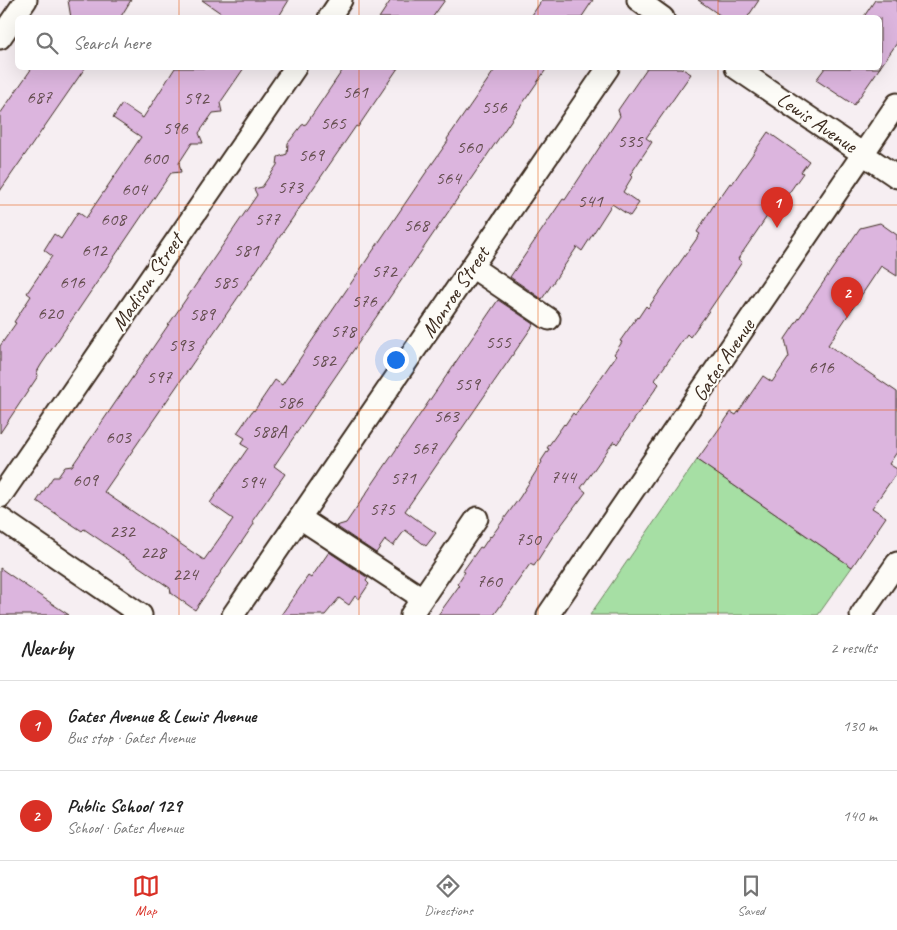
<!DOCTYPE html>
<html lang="en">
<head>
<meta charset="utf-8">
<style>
	body { margin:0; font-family:Caveat,sans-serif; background:#f2f2f2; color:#222 }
	.you { position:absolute; left:395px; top:359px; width:18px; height:18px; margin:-12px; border:4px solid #fff; border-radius:50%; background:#1a73e8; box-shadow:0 0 0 8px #1a73e833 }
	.badge { display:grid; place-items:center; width:32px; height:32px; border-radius:50%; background:#d93025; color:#fff; font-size:16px; font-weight:700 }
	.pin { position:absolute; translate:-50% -41px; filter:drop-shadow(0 1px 2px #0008) }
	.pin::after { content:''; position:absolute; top:26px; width:18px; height:15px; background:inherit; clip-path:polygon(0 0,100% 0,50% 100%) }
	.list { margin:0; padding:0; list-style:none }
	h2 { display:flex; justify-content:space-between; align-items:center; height:65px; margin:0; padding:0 20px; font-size:21px }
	h2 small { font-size:16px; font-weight:400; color:#767676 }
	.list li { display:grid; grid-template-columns:32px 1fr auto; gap:15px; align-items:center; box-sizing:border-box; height:90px; padding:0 20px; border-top:1px solid #e0e0e0 }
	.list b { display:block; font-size:19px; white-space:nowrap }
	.list p { margin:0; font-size:16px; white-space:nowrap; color:#767676 }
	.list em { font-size:16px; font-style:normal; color:#767676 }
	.icon { flex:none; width:28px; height:28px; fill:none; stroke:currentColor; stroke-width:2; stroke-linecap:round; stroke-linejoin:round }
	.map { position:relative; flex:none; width:897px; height:615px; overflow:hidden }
	.search { position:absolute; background:#fff; box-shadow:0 5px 20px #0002; left:15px; right:15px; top:15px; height:55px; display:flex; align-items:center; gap:12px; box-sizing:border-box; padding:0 18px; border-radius:8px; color:#767676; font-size:19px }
	.sheet { height:245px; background:#fff }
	nav { display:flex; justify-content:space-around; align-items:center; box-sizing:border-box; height:70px; border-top:1px solid #e0e0e0; background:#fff; font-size:14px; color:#767676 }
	nav a { display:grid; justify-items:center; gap:2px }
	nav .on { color:#d93025 }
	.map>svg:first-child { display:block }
	.green { fill:#a6dfa4; stroke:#708461 }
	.building { fill:#dcb5de; stroke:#3b2a1e }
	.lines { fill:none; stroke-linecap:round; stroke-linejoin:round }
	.minor-casing { stroke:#3b2a1e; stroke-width:25 }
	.minor { stroke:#fdfcf7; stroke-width:21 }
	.grid { fill:none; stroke:#e8590c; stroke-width:1; stroke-opacity:0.55 }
	.labels { text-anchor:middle; stroke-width:4.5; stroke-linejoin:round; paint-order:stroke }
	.number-label { font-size:19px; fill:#634d4e }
	.street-label { font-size:21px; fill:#3b2a1e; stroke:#fdfcf7 }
</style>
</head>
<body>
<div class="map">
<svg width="897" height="615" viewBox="0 0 897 615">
	<rect width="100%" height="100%" fill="#f6eef2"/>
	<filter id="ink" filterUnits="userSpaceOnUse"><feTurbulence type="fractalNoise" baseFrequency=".02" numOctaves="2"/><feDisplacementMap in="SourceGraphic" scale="10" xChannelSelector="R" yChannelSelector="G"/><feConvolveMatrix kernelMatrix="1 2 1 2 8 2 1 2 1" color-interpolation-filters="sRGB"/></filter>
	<g filter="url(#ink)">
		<!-- green -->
		<path class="green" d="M697 460 852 567 818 615H590Z"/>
		<!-- building -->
		<path class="building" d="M68 0H131L120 18H71Z
			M202 0H289L278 18H228Z
			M391 0H445L432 18H379Z
			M542 0H593L581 18H530Z
			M698 0H759L747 18H724Z
			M875 0H897V43L854 105 816 80 825 68H880V18H863Z
			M32 68H85L0 191V114Z
			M175 68H244L220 103 222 112 213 113 199 133 203 143H192L179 163 181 172 171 173 41 365 37 372 38 376 0 433V346L16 323 14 322 31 296 27 293 52 256 44 250 54 234 61 239 78 212 86 218 141 137 113 118 122 104 143 118Z
			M344 68H398L358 127 356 126 345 142 104 492 204 560 233 519 210 503 248 448 241 444 245 438 237 433 253 410 254 411 275 380 282 385 425 174 448 141 447 139 496 68H547L274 466 285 474 253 520 254 524 195 610 171 593 170 588 84 529 82 531 37 501 53 477H58L65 467 72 466 257 195 254 189 262 187 277 165 278 157 287 154 288 143 302 125 306 124Z
			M647 68H681L691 74 646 138 652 142 630 175 632 177 623 192 639 203 630 216 612 204 582 251 577 247 542 299 510 277 563 199 565 200 620 116 618 110Z
			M768 132 809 161 801 172 803 173 774 214 770 212 738 259 742 262 704 318 690 337 687 334 655 380 659 384 617 444 614 441 581 488 586 492 553 536 534 566 530 564 494 615H438L459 586 457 584 465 572 463 571 480 547 482 548 490 536 491 537 520 497 542 462 541 461 549 449 547 448 564 424 565 425 573 413 575 415 616 356 614 354 622 342 620 341 637 317 638 318 646 306 648 308 700 234 697 232 720 195 721 196 730 183 732 184Z
			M880 223 897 235V276L881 266 828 345 897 392V452L889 464 897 469V472L872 508 886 517 852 567 697 460 731 412 736 415 763 376 772 382 789 357 785 339 860 228Z
			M498 300 534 324 405 511 436 533 426 546 405 530 393 546 385 540 376 553 336 526 346 523Z
			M329 552 368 578 366 581 369 584 359 599 355 596 349 605 339 598 325 615H281L308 576 311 578Z
			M0 568 42 597 69 615H0Z"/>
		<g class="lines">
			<!-- minor casing -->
			<g class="minor-casing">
				<path id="minor" d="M638 0 663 18
					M329 18 341 0
					M0 38 26 0
					M736 68 897 177
					M472 267 549 319
					M0 497 295 68
					M0 518 141 615
					M300 518 422 598
					M233 615 608 68
					M411 615 477 518
					M548 615 897 104
					M861 615 897 563"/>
			</g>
			<!-- minor -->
			<use href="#minor" class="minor"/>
		</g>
	</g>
	<!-- grid -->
	<path class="grid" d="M179 0V18M359 0V18M538 0V18M718 0V18M179 68V615M359 68V615M538 68V615M718 68V615M0 205H897M0 410H897"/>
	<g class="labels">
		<!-- number labels -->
		<g class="number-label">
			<text x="355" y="98">561</text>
			<text x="39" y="103">687</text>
			<text x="196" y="104">592</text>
			<text x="494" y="113">556</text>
			<text x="333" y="129">565</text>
			<text x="175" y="134">596</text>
			<text x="630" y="147">535</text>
			<text x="469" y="153">560</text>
			<text x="311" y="161">569</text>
			<text x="155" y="164">600</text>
			<text x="448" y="184">564</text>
			<text x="290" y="193">573</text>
			<text x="134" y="195">604</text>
			<text x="590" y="207">541</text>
			<text x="113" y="225">608</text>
			<text x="267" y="225">577</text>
			<text x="416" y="231">568</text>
			<text x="94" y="256">612</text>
			<text x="246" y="256">581</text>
			<text x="384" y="277">572</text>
			<text x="72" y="288">616</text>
			<text x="225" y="288">585</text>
			<text x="364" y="307">576</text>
			<text x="50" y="319">620</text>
			<text x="202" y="320">589</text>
			<text x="343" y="337">578</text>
			<text x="498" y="348">555</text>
			<text x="181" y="351">593</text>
			<text x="323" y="366">582</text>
			<text x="821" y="373">616</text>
			<text x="159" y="383">597</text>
			<text x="467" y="390">559</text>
			<text x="290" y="408">586</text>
			<text x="446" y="422">563</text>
			<text x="269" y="437">588A</text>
			<text x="118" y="443">603</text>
			<text x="424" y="454">567</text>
			<text x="563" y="483">744</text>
			<text x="403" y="484">571</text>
			<text x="85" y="486">609</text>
			<text x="252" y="488">594</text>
			<text x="382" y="515">575</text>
			<text x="122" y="537">232</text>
			<text x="528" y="545">750</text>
			<text x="153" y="558">228</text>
			<text x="185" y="580">224</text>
			<text x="489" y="587">760</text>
		</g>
		<!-- street labels -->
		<g class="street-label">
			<text transform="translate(817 122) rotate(34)" y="7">Lewis Avenue</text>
			<text transform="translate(147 282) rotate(-56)" y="7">Madison Street</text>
			<text transform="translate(455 292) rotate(-56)" y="7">Monroe Street</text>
			<text transform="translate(723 360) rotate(-56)" y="7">Gates Avenue</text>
		</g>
	</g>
</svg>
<div class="you"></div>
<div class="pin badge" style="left:777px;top:228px">1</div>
<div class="pin badge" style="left:847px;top:318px">2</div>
<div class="search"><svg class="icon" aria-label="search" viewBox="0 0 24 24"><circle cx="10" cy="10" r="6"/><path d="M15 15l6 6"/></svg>Search here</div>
</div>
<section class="sheet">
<h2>Nearby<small>2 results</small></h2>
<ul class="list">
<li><span class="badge">1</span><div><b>Gates Avenue &amp; Lewis Avenue</b><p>Bus stop · Gates Avenue</p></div><em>130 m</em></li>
<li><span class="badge">2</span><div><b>Public School 129</b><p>School · Gates Avenue</p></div><em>140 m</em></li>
</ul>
</section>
<nav>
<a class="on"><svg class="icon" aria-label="map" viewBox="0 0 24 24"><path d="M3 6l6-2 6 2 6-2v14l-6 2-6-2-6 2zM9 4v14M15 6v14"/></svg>Map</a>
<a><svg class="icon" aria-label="directions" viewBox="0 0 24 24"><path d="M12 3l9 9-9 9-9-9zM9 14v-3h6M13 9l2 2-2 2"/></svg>Directions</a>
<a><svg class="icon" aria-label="saved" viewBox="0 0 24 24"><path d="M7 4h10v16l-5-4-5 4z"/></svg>Saved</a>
</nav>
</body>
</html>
